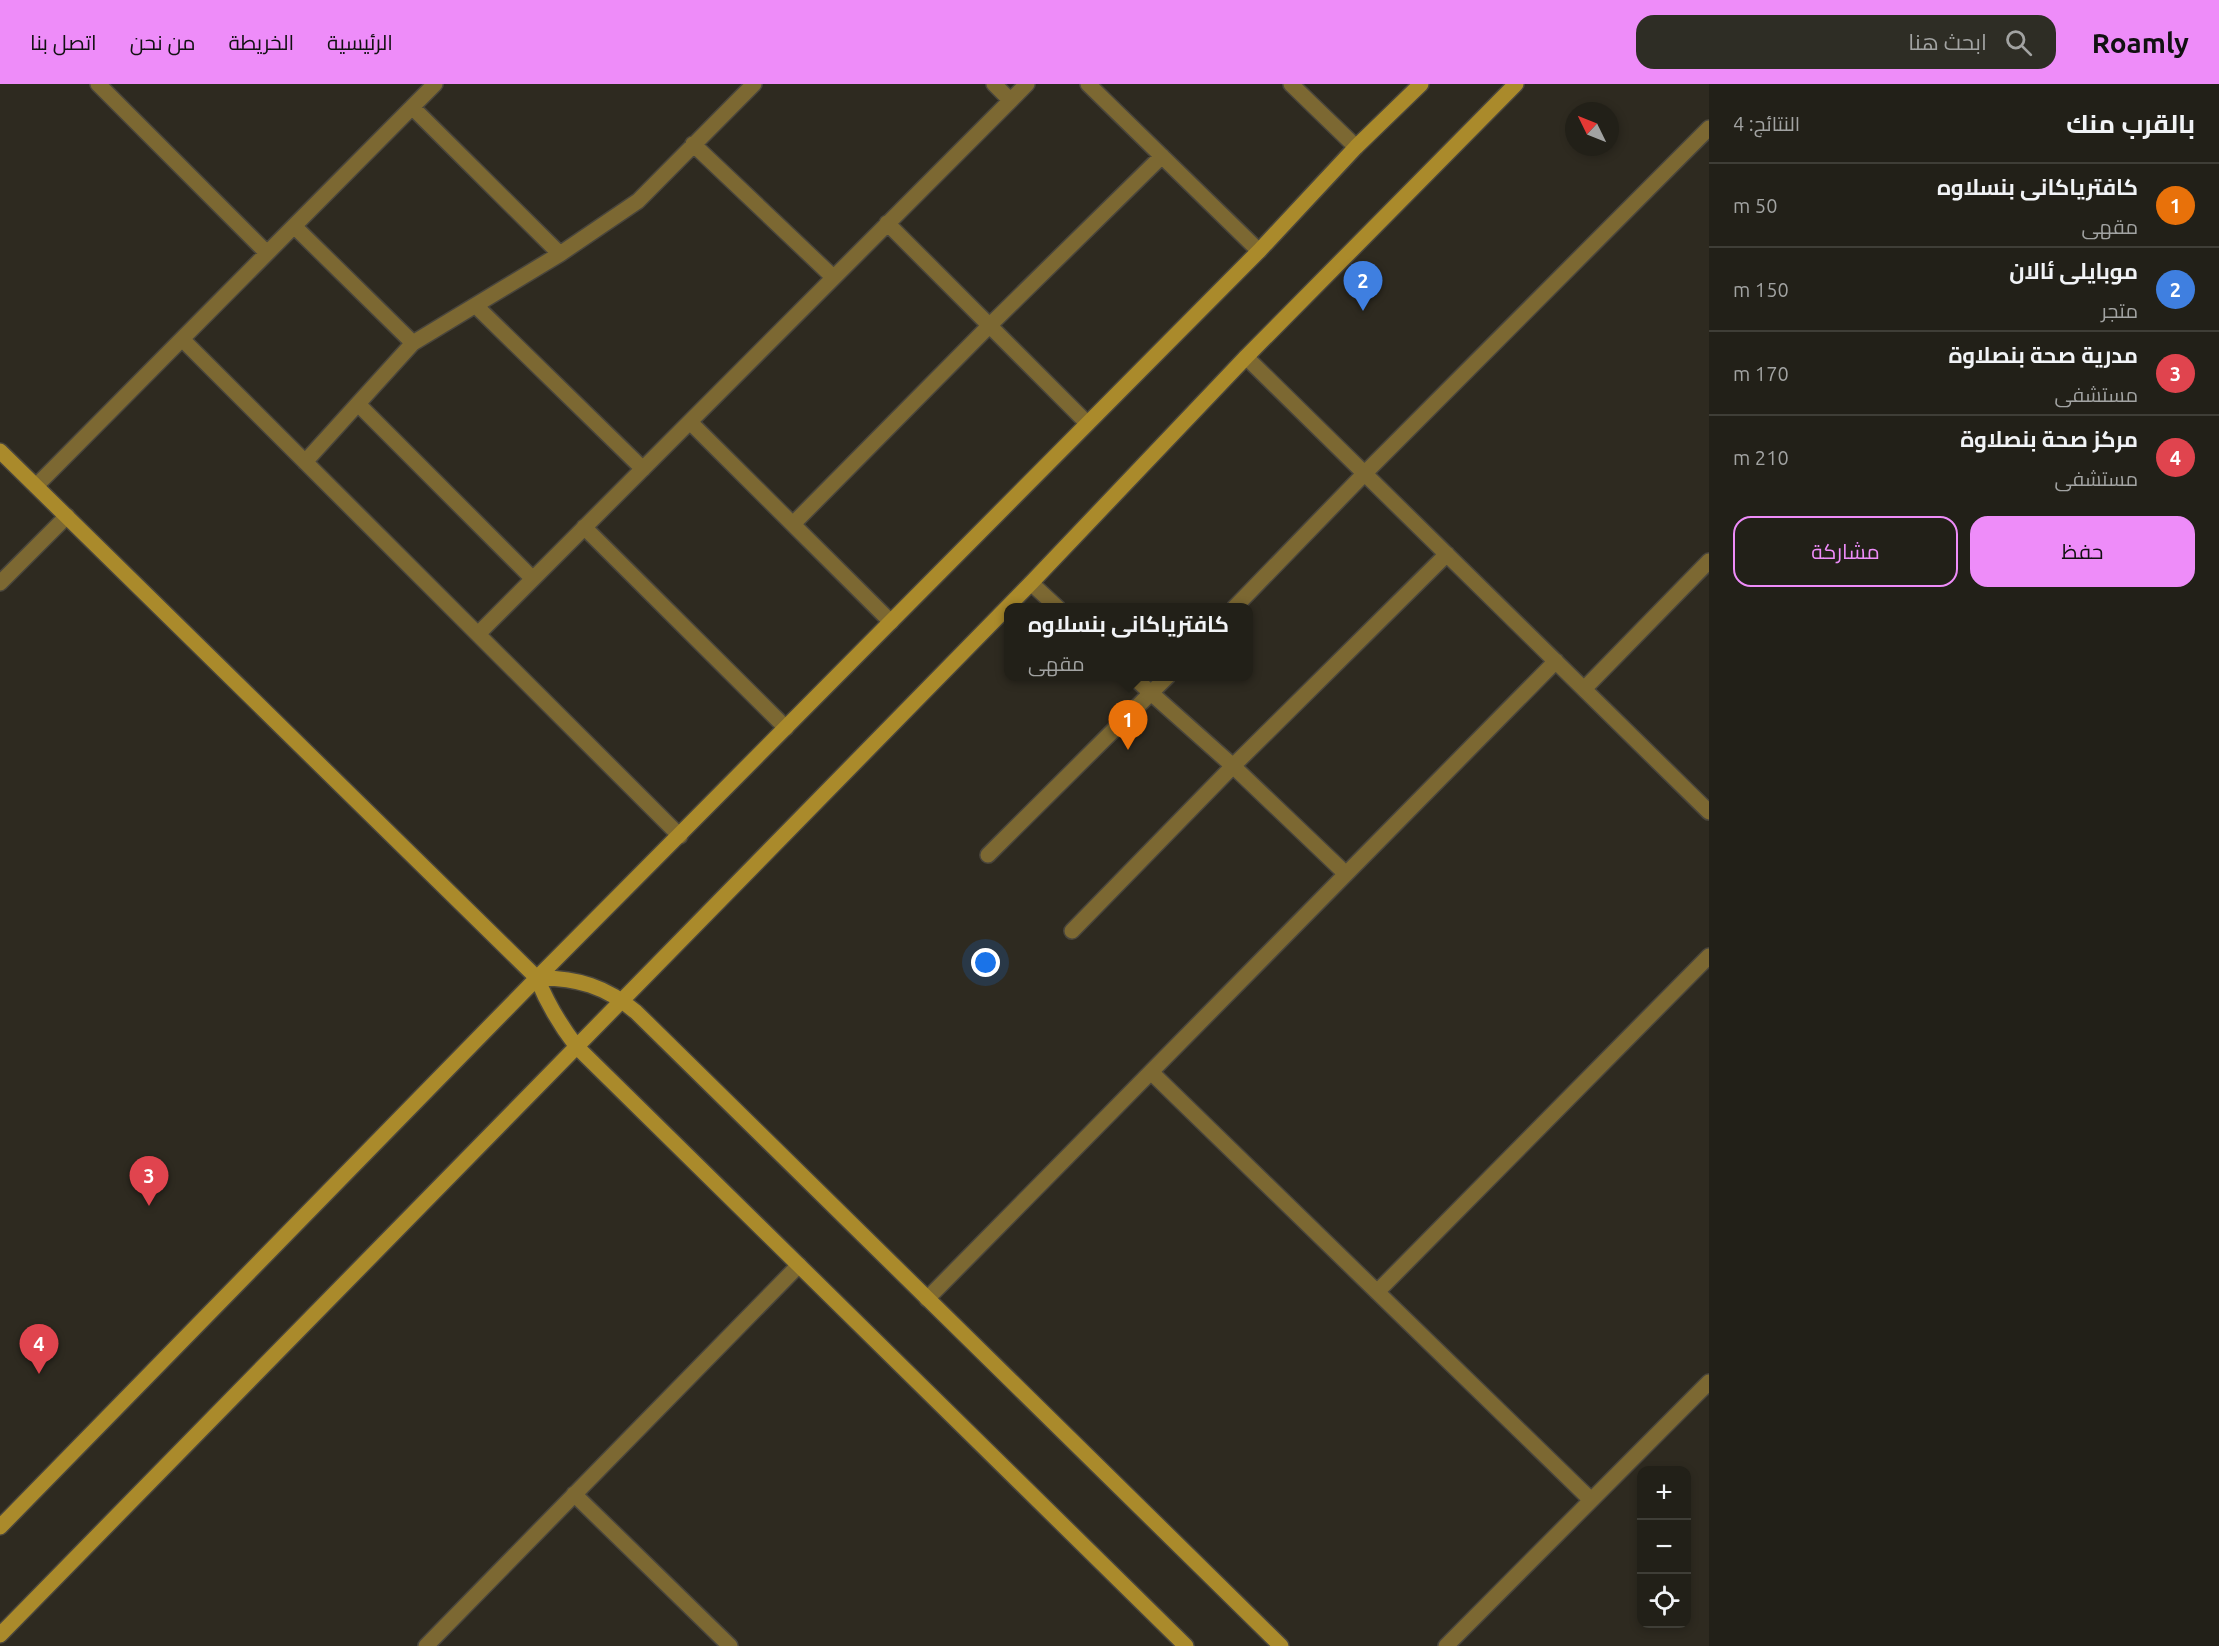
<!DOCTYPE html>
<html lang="ar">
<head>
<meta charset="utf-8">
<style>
	body { margin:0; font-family:Ubuntu,Cairo,sans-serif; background:#2e2d25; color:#f1f3f6; direction:rtl }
	.controls { position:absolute; right:18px; bottom:18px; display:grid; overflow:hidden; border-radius:12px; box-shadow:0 3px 9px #0003 }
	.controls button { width:54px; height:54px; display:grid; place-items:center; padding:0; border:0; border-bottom:2px solid #3f3e37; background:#222018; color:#f1f3f6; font:30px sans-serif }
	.compass { position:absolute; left:1565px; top:18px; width:54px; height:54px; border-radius:50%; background:#222018; box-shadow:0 3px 9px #0003; rotate:313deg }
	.you { position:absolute; left:986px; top:879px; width:21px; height:21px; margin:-15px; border:4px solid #fff; border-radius:50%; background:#1a73e8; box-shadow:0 0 0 9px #1a73e833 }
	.badge { display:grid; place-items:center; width:39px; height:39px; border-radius:50%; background:#ee8cf9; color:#fff; font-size:20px; font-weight:700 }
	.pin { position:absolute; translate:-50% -50px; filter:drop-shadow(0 2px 3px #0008) }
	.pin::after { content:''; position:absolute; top:32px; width:21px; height:18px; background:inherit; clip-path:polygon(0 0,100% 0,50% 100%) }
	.popup { position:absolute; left:1004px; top:519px; width:249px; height:78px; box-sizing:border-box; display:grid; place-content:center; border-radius:12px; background:#222018; filter:drop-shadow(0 2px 4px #0005); font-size:20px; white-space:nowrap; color:#a2a3a2 }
	.popup b { font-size:22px; color:#f1f3f6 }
	.popup::after { content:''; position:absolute; left:50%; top:100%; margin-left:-12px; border:12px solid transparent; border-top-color:#222018 }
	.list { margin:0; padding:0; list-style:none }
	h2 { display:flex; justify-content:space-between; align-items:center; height:78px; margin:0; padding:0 24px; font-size:26px }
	h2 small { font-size:20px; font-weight:400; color:#a2a3a2 }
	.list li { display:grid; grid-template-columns:39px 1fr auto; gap:18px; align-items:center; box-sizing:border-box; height:84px; padding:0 24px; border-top:2px solid #3f3e37 }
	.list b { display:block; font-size:22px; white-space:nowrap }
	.list p { margin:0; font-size:20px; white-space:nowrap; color:#a2a3a2 }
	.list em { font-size:20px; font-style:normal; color:#a2a3a2 }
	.actions { display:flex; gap:12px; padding:18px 24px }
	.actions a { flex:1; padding:14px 0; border:2px solid #ee8cf9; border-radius:18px; text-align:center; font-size:21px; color:#ee8cf9 }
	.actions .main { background:#ee8cf9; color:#111 }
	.icon { flex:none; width:33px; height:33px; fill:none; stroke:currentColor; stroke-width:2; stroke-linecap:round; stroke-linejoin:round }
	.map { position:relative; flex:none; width:1709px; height:1562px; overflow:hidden; direction:ltr }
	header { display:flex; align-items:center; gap:36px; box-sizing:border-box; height:84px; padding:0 30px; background:#ee8cf9; color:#111 }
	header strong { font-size:28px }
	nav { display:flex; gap:33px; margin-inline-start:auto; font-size:21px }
	.search { width:420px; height:54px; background:#2e2d25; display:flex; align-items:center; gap:15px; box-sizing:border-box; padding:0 21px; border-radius:18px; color:#a2a3a2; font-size:22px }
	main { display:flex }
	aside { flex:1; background:#222018 }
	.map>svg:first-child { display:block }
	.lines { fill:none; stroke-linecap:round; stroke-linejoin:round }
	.street-casing { stroke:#49453c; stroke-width:18 }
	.secondary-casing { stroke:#49453c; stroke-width:18 }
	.street { stroke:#7c6832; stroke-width:15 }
	.secondary { stroke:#aa8a2b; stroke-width:15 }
</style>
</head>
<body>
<header>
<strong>Roamly</strong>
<div class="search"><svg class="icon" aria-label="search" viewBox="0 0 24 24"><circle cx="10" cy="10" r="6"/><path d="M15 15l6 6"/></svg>ابحث هنا</div>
<nav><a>الرئيسية</a><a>الخريطة</a><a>من نحن</a><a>اتصل بنا</a></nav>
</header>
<main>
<aside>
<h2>بالقرب منك<small>النتائج: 4</small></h2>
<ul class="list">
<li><span class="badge" style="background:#e8710a">1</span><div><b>كافترياكانى بنسلاوه</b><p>مقهى</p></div><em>50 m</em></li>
<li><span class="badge" style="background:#3f7fe0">2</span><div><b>موبایلی ئالان</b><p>متجر</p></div><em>150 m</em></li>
<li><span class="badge" style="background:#e0444e">3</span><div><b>مدرية صحة بنصلاوة</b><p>مستشفى</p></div><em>170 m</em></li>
<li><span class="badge" style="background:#e0444e">4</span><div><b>مركز صحة بنصلاوة</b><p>مستشفى</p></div><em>210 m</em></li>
</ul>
<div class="actions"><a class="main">حفظ</a><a>مشاركة</a></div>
</aside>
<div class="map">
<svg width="1709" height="1562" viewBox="0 0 1709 1562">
	<rect width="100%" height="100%" fill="#2e2a20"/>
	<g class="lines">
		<!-- street casing -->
		<g class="street-casing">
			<path id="street" d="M98 0 267 169
				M994 0 1010 16
				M1088 0 1259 167
				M1291 0 1356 63
				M412 23 560 170
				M693 60 833 193
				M887 139 1087 339
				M294 142 413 259
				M476 222 643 385
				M182 255 680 752
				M1246 273 1709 728
				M358 320 533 495
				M690 338 891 538
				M305 378 413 259 560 170 638 117 754 0
				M36 402 435 0
				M793 440 989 242 1162 72
				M584 443 786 644
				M0 499 67 432
				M1031 499 1058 524
				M1234 524 1365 389 1709 44
				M478 550 1027 0
				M1132 592 1233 682 1346 790
				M1584 605 1709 477
				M988 771 1168 592
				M1072 847 1233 682 1447 470
				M1151 988 1591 1416
				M1377 1208 1709 872
				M927 1215 1556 577
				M574 1410 730 1562
				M426 1562 799 1181
				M1446 1562 1709 1298"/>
		</g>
		<!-- secondary casing -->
		<g class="secondary-casing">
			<path id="secondary" d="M0 367 537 894C547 919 560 941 577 963L1186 1562
				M537 894C576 893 607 903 636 928L1281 1562
				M0 1443 537 894 1259 167 1356 63 1421 0
				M0 1551 1031 499 1246 273 1516 0"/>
		</g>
		<!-- street -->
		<use href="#street" class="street"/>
		<!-- secondary -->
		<use href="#secondary" class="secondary"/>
	</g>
</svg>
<div class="controls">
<button>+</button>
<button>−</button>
<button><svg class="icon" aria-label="locate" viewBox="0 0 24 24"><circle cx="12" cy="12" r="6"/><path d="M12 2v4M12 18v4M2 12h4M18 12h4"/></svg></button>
</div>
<svg class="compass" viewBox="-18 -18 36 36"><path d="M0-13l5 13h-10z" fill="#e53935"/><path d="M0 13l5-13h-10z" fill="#a2a3a2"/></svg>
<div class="you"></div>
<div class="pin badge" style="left:1128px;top:666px;background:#e8710a">1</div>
<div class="popup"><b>كافترياكانى بنسلاوه</b>مقهى</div>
<div class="pin badge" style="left:1363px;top:227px;background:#3f7fe0">2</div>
<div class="pin badge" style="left:149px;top:1122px;background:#e0444e">3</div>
<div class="pin badge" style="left:39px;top:1290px;background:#e0444e">4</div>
</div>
</main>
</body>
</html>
